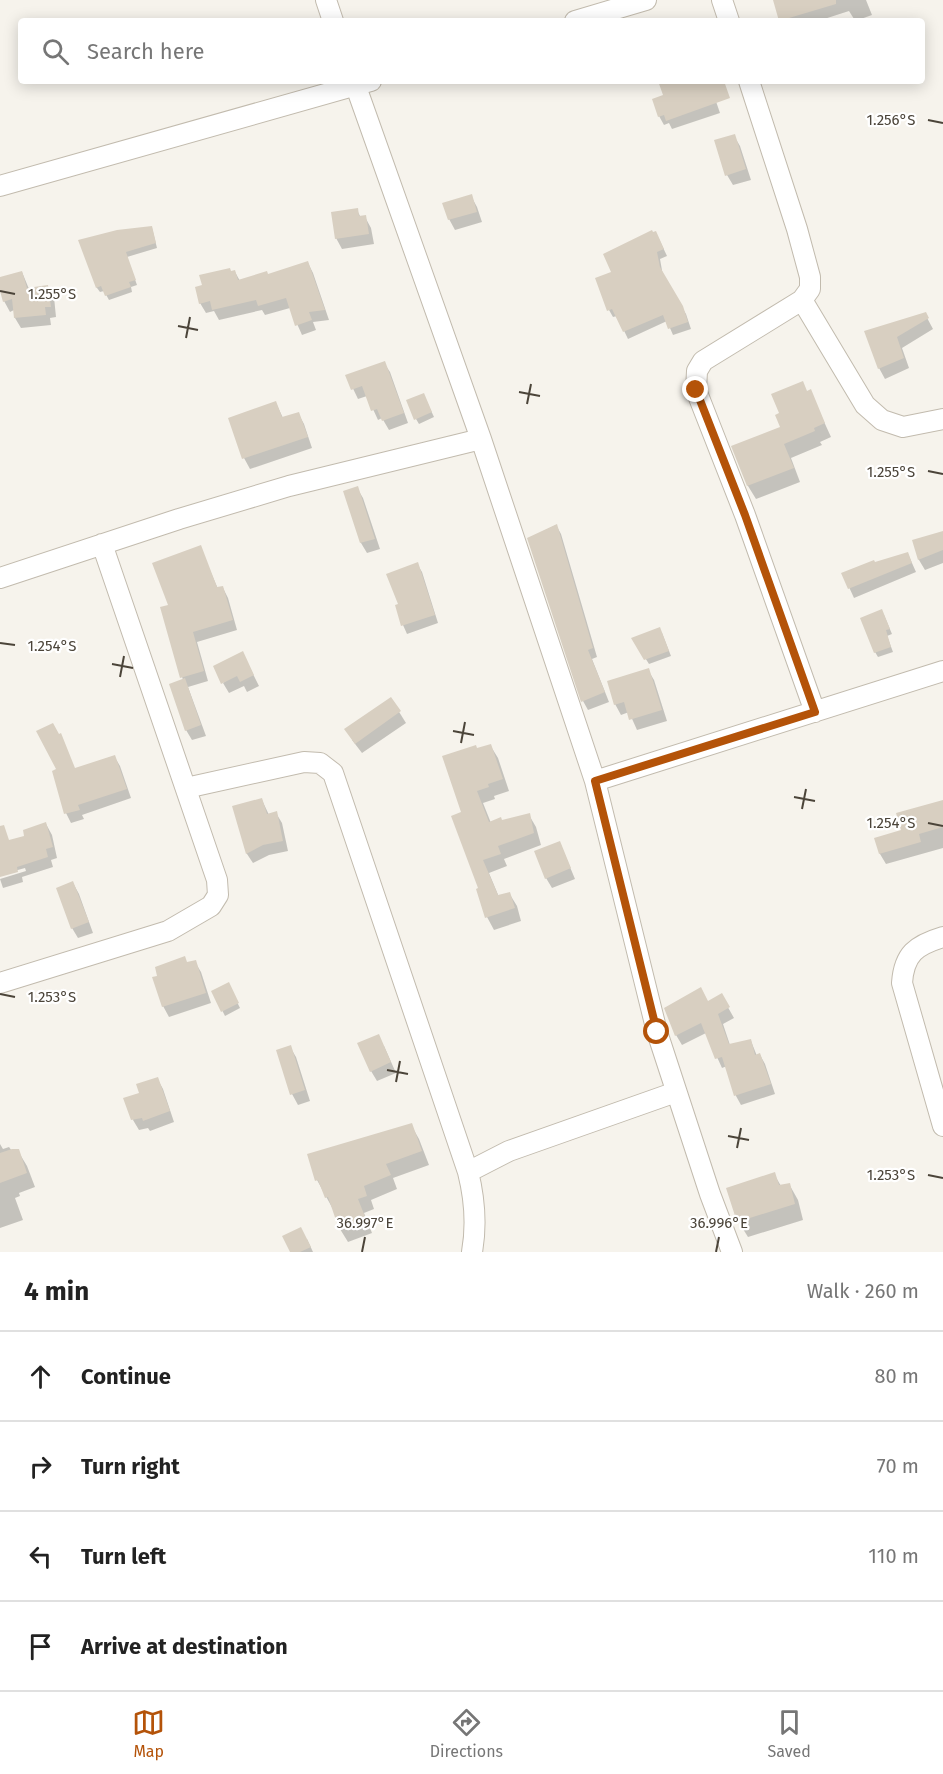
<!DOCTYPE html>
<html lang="en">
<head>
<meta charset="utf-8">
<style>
	body { margin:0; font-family:"Fira Sans",sans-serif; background:#f6f6f6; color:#222 }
	.stop { position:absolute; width:18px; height:18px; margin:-14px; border:4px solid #b45309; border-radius:50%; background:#fff }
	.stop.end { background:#b45309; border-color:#fff; box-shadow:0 2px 6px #0008 }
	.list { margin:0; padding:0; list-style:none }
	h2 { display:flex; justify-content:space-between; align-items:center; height:78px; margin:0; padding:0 24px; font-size:26px }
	h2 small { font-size:20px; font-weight:400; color:#767676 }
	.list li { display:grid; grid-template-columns:39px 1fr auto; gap:18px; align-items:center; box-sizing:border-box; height:90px; padding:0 24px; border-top:2px solid #e0e0e0 }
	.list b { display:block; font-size:22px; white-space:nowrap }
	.list em { font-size:20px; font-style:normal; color:#767676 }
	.icon { flex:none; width:33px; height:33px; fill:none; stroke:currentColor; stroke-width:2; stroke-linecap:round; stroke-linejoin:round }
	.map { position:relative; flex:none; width:943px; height:1252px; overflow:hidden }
	.search { position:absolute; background:#fff; box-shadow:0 3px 15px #0003; left:18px; right:18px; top:18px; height:66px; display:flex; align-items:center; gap:15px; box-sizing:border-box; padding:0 21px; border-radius:6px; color:#767676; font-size:22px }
	.sheet { height:438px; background:#fff }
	nav { display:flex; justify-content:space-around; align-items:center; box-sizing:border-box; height:84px; border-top:2px solid #e0e0e0; background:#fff; font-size:16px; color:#767676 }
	nav a { display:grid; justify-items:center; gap:3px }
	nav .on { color:#b45309 }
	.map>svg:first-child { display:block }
	.shadow { fill:#0003 }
	.building { fill:#d8cfc1 }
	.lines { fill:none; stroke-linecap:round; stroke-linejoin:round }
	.minor-casing { stroke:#c2bbae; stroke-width:22 }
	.minor { stroke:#fff; stroke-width:20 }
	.route { stroke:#b45309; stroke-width:8 }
	.ticks { fill:none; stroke:#4b4439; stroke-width:2 }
	.ticks-label { font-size:15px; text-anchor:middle; fill:#4b4439; stroke:#fff; stroke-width:4.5; stroke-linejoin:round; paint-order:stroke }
</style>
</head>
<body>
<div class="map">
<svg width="943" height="1252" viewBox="0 0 943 1252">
	<rect width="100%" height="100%" fill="#f6f3ec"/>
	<!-- shadow -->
	<path class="shadow" d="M774 0H866L872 15 858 20 857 18 854 19 849 11 818 21H781Z
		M660 81H709L720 113 672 129 669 123 664 125 659 116 665 96Z
		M734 136 740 146 751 180 733 185 727 175Z
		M471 196 477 207 482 222 455 230 449 219Z
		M357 210 361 218 365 217 371 228 374 244 342 249 336 238Z
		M152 228 157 248 127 257 137 285 131 287 132 292 109 300 104 291 100 292 97 288 80 241Z
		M659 239 667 256 660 259 663 276 686 314 691 329 673 335 667 321 628 339 617 316 613 317 609 310 613 273Z
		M308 263 313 273 329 320 313 322 316 330 302 335 290 308 265 315 262 310 219 320 214 311 206 313 200 303 231 273 235 272 240 281 268 275Z
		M22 272 29 289 48 287 54 297 56 317 50 318 51 325 21 328 15 318 14 310 10 312 4 301 0 278Z
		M925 314 933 329 902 348 909 368 885 379 879 368 866 332Z
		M384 363 390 372 408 423 389 430 382 418 378 420 367 396 358 399 347 376Z
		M810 391 831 437 820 442 822 445 791 458 800 482 756 499 748 486 733 447 782 428Z
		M426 400 434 417 419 424 416 419Z
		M276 403 283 418 298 413 304 424 312 448 250 469 244 458Z
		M357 488 363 498 380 549 367 553 361 543 345 492Z
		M556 525 561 534 597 657 592 659 609 702 588 710 583 701 528 539Z
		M943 535V563L925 570 919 560 914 541Z
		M200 547 218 589 223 588 228 598 237 630 197 642 208 681 188 687 206 736 192 740 186 730 183 680 162 608 170 606Z
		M908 554 916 572 854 598 843 574Z
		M417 564 422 572 438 623 407 634 403 625 400 605Z
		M884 615 892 634 887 636 893 652 878 657 875 652Z
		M662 633 671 656 649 664 633 639Z
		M248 664 259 686 247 692 244 686 229 693 223 683Z
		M648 670 654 680 667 721 637 730 629 712 621 715 615 704Z
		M391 699 406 723 362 753 352 740Z
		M490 745 498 758 509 791 494 796 495 799 483 803 491 823 529 815 536 827 541 845 504 859 507 866 489 873 499 897 509 893 517 906 521 921 494 930 487 917 463 813 477 750Z
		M114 756 120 766 131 798 82 815 84 819 71 823 66 813 59 770 75 769Z
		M262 800 269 815 276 813 282 823 288 851 269 855 253 863 247 854 234 807Z
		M943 802V848L886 864 880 854 876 839 903 831Z
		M46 824 52 835 57 858 51 860 53 867 22 877 23 882 3 888 0 879 26 871 25 868 0 875V844L26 837Z
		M560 843 575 879 552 888 546 878Z
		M73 883 79 894 93 933 78 938 72 928Z
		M195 962 201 972 211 1003 169 1017 163 1006 188 964Z
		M228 984 240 1008 225 1016 213 992Z
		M721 995 734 1018 723 1024 730 1045 751 1041 757 1056 760 1055 765 1064 775 1094 741 1105 736 1096 727 1066 722 1068 706 1033 682 1045 676 1035 665 1009 708 1003Z
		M384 1046 396 1073 377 1081 371 1071Z
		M290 1047 296 1057 310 1101 298 1105 292 1094Z
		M157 1078 163 1089 174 1122 150 1131 148 1128 139 1130 133 1120 141 1094Z
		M411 1125 419 1139 429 1165 393 1178 397 1189 371 1200 374 1209 364 1213 372 1233 348 1242 340 1229 334 1211 317 1180Z
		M0 1144 3 1149 9 1147 12 1151H18L27 1166 35 1187 19 1193 20 1196 15 1198 23 1220 0 1228Z
		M774 1174 781 1186 789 1184 798 1200 803 1220 748 1237 738 1221Z
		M284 1237 307 1239 313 1252H292Z"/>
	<!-- building -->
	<path class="building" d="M773 0H836V4L779 21Z
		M658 81H724L730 98 666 121 664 115 658 117 652 99 663 95Z
		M735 134 746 169 725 176 714 140Z
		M472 194 477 212 448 220 442 203Z
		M358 208 359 216 366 215 369 234 335 239 331 212Z
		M152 226 156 243 126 252 136 280 129 282 131 287 105 296 101 286 96 288 78 240 117 230Z
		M652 230 653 232 656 231 664 249 657 252 660 267 683 306 688 322 668 329 663 315 623 332 612 309 607 311 595 278 611 272 603 254Z
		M308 261 325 310 309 312 312 320 295 326 286 298 258 306 256 300 212 310 210 301 199 304 195 287 202 285 199 275 230 268 231 271 235 270 238 280 267 271 268 274Z
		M22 271 27 288 48 285 51 307H45L46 315 14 318 12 299 3 302 0 291V277Z
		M926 312 929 318 897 337 904 358 878 369 864 331Z
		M385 361 404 413 382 421 377 409 371 411 362 386 351 390 345 375Z
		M803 381 807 391 811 389 825 423 814 428 815 431 784 444 794 468 747 486 731 446 780 427 775 415 779 413 771 394Z
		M424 393 432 412 414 420 406 400Z
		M276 401 282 417 299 412 308 437 242 459 228 418Z
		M358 486 375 539 360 543 343 491Z
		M557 524 593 648 588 650 605 692 581 702 527 538Z
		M943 531V550L918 560 912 540Z
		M201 545 217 587 223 586 233 620 193 632 204 671 180 678 160 607 168 605 152 563Z
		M908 552 912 563 848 589 841 573 874 560 875 562Z
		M418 562 435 615 401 626 395 605 398 604 386 574Z
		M882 609 890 629 886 630 891 647 874 653 860 618Z
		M660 627 669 651 644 660 631 638Z
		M243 651 254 675 240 682 237 676 221 684 213 666Z
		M649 668 662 710 629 720 624 702 614 705 607 681Z
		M185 678 201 725 185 731 169 684Z
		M391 697 401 711 355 744 344 729Z
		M53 723 59 734 61 733 75 768 115 755 127 789 78 805 80 810 64 814 52 771 56 769 36 731Z
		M491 744 503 779 488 784 489 787 477 791 489 822 501 817 502 820 530 813 534 833 498 846 501 854 483 860 498 895 510 892 515 908 485 918 476 889 478 888 451 816 461 812 442 756 476 745 477 748Z
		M262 798 267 814 277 811 283 841 263 845 246 854 232 806Z
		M943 800V827L919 834 921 842 879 854 874 838 901 830 896 813Z
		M46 822 53 847 46 849 48 857 17 867 18 872 0 877V826L4 825 9 840 24 836 23 830Z
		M560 841 571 868 545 879 534 851Z
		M73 881 89 922 71 929 56 888Z
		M185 956 187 962 196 960 206 993 162 1007 152 977 157 976 155 967Z
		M229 982 239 1003 221 1012 211 991Z
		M701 987 708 1001 722 993 730 1007 718 1014 729 1044 751 1039 755 1055 760 1053 771 1084 734 1096 722 1057 715 1059 701 1023 675 1036 664 1008Z
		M379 1034 391 1062 370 1072 357 1043Z
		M291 1045 305 1090 290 1095 276 1050Z
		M158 1077 170 1111 143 1121 142 1118 131 1120 123 1098 139 1093 136 1084Z
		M412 1123 422 1151 386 1164 391 1175 364 1186 367 1196 358 1199 366 1219 339 1229 328 1197 325 1198 318 1180 315 1181 307 1154Z
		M12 1149H19L27 1173 0 1183V1153Z
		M775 1172 779 1185 790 1183 795 1204 737 1222 726 1188Z
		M301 1227 311 1247 300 1252H290L282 1236Z"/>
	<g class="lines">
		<!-- minor casing -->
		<g class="minor-casing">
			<path id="minor" d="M326 0 333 21
				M722 0 729 21
				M575 21 646 0
				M354 81 481 439 595 781 657 1032 710 1194 732 1252
				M749 81 797 229 810 277V289L802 300 703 361 697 371 696 390 745 515 815 712
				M0 186 371 81
				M802 300 865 405 882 420 903 427 943 419
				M0 578 179 519 289 486 481 439
				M595 781 943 671
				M186 788 304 762 320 763 333 773 468 1172
				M943 937C916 945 904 954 902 983L943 1126
				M0 983 168 931 211 906 218 895 217 880 102 544
				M472 1252C477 1224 475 1200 468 1172L509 1151 676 1092"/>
		</g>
		<!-- minor -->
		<use href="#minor" class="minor"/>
	</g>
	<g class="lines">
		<!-- route -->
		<path class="route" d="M657 1032 595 781 815 712 745 515 696 390"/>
	</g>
	<!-- ticks -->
	<path class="ticks" d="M928 120 943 123M0 291 15 294M178 326 198 330M186 338 190 317M519 392 540 396M527 404 531 384M928 471 943 474M0 643 15 645M112 664 133 668M120 677 124 656M453 731 474 735M461 743 465 722M794 797 815 801M802 809 806 789M928 823 943 826M0 994 15 997M387 1070 408 1074M396 1082 400 1061M728 1136 749 1140M737 1148 741 1128M928 1175 943 1178M362 1252 365 1237M716 1252 719 1237"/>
	<g class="ticks-label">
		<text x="891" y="125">1.256°S</text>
		<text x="52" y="299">1.255°S</text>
		<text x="891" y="477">1.255°S</text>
		<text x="52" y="651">1.254°S</text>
		<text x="891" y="828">1.254°S</text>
		<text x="52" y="1002">1.253°S</text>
		<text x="891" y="1180">1.253°S</text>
		<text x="365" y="1228">36.997°E</text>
		<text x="719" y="1228">36.996°E</text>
	</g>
</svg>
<div class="stop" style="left:657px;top:1032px"></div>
<div class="stop end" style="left:696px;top:390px"></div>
<div class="search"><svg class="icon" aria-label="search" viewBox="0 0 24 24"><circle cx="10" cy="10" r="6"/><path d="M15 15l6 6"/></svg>Search here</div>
</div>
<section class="sheet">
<h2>4 min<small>Walk · 260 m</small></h2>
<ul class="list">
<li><svg class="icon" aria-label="ahead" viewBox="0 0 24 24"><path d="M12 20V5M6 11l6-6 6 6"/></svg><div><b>Continue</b></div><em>80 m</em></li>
<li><svg class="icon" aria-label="right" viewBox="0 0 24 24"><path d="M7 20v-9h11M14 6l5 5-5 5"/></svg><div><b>Turn right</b></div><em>70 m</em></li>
<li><svg class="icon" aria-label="left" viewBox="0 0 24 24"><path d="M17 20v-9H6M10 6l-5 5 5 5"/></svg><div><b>Turn left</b></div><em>110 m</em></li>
<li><svg class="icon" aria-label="arrive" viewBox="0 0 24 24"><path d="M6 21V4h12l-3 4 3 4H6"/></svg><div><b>Arrive at destination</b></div></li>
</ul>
</section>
<nav>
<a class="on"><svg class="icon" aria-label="map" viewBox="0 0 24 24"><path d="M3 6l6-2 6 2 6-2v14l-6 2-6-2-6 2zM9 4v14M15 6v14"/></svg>Map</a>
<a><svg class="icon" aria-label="directions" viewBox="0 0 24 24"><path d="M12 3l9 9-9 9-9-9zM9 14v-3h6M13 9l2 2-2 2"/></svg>Directions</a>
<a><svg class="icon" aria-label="saved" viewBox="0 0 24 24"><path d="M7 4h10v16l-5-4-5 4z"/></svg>Saved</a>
</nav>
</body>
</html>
